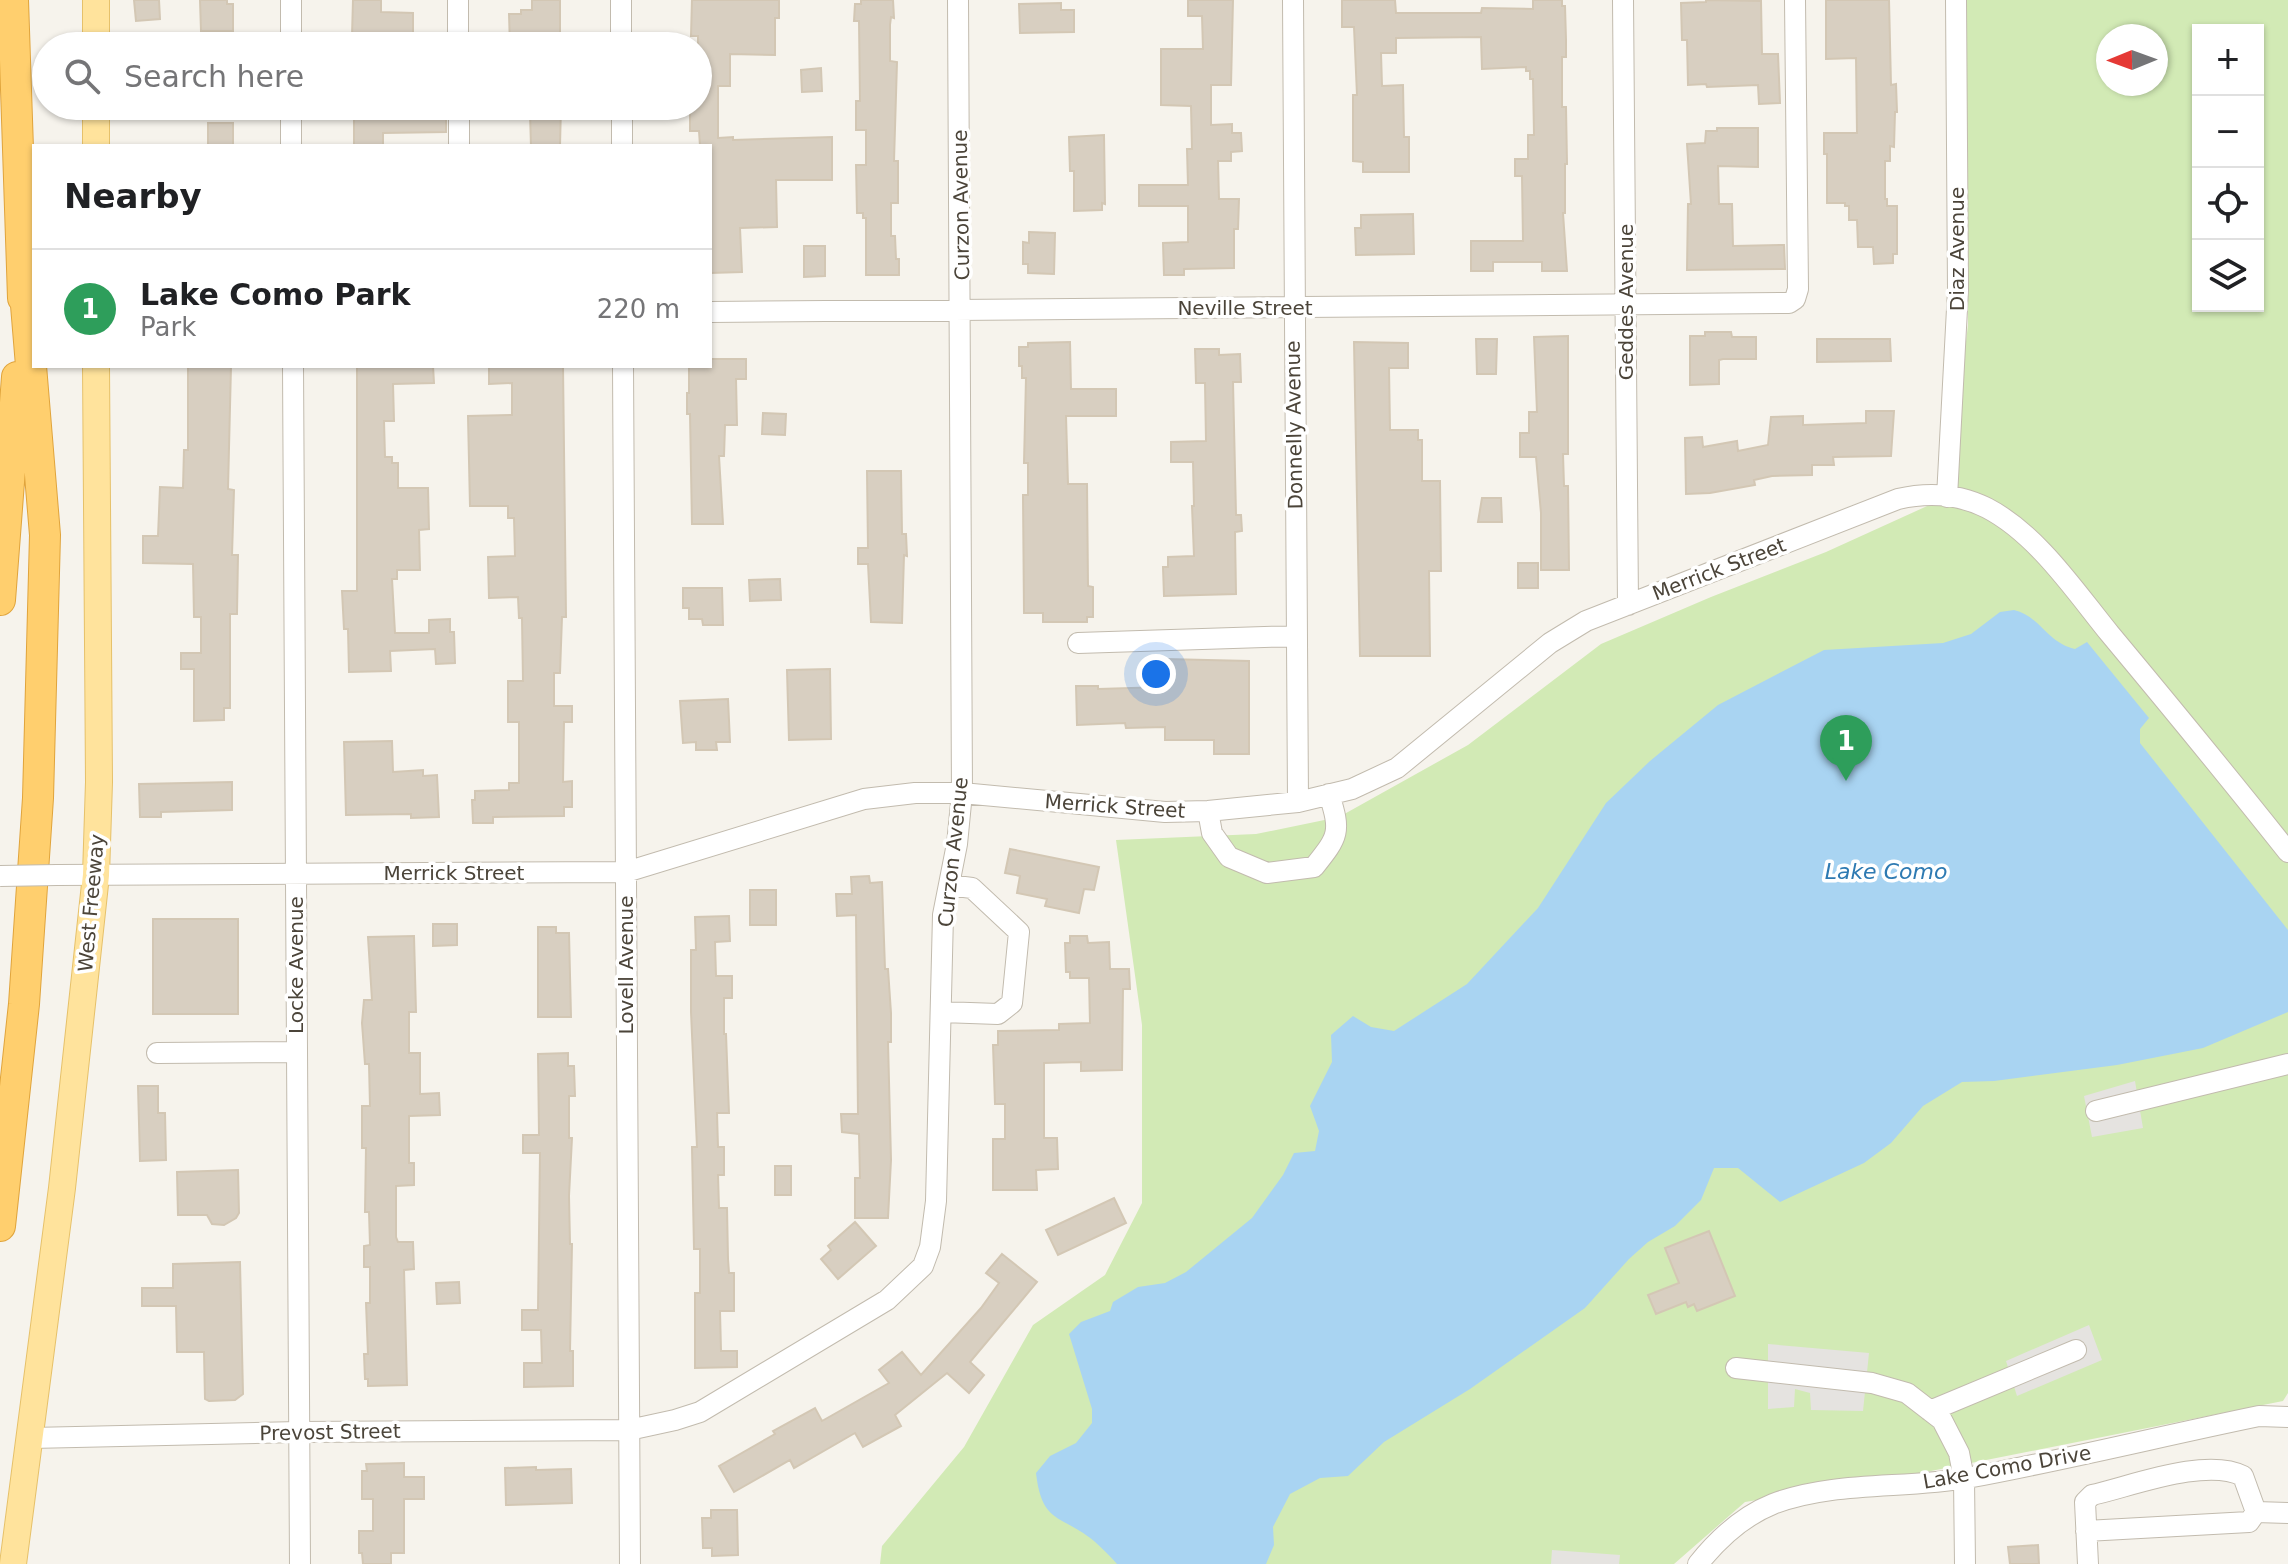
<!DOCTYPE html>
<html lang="en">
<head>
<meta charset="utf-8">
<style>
	body { margin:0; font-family:"DejaVu Sans",sans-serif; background:#f2f2f2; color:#202124 }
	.controls { position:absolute; right:24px; top:24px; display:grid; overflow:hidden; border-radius:0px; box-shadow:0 2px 6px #0004 }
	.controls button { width:72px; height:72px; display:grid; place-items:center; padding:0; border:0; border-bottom:2px solid #e0e0e0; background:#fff; color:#202124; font:40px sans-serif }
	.compass { position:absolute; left:2096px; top:24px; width:72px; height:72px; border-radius:50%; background:#fff; box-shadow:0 2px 6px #0004; rotate:269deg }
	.you { position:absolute; left:1156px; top:674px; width:28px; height:28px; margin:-20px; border:6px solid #fff; border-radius:50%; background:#1a73e8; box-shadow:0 0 0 12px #1a73e833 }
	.badge { display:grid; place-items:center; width:52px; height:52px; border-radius:50%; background:#0f766e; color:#fff; font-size:26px; font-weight:700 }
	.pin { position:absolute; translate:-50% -66px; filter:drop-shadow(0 2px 4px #0008) }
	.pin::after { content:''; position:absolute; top:42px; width:28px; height:24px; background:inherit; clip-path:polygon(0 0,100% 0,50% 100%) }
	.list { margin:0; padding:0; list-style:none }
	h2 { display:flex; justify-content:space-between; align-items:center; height:104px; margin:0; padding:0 32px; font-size:34px }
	h2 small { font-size:26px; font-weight:400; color:#757577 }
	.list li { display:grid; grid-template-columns:52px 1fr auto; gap:24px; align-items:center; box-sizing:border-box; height:120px; padding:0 32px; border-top:2px solid #e0e0e0 }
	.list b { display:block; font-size:30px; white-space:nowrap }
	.list p { margin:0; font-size:26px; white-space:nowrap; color:#757577 }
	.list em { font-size:26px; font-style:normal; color:#757577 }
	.icon { flex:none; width:44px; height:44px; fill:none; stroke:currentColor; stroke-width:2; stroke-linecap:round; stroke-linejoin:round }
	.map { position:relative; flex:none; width:2288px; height:1564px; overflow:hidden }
	.search { position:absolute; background:#fff; box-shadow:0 2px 6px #0004; left:32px; top:32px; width:680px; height:88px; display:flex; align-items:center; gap:20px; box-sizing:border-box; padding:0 28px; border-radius:44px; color:#757577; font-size:30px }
	.panel { position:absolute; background:#fff; box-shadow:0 2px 6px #0004; left:32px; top:144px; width:680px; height:224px; border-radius:0px }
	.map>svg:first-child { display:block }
	.green { fill:#d2eab5; fill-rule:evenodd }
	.parking { fill:#e5e3e0 }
	.water { fill:#a9d4f2 }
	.building { fill:#d8cfc1; stroke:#d3c7b4; stroke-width:2 }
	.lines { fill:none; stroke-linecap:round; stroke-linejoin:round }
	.minor-casing { stroke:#c2bbae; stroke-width:22 }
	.major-casing { stroke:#e6c16a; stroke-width:28 }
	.highway-casing { stroke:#e0a43c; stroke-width:32 }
	.minor { stroke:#fff; stroke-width:20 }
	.major { stroke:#ffe39c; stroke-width:26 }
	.highway { stroke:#ffcf6e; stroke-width:30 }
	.minor-bridge-casing { stroke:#c2bbae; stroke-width:22; stroke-linecap:butt }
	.minor-bridge { stroke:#fff; stroke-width:20 }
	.labels { text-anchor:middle; stroke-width:7; stroke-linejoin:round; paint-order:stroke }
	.street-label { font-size:20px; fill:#4b4439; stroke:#fff }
	.water-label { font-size:22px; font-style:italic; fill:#2e7ab2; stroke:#fff }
</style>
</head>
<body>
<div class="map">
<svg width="2288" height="1564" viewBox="0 0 2288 1564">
	<rect width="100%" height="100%" fill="#f6f3ec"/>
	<!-- green -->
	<path class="green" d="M1966 0H2288V1393L2283 1401 1931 1471 1745 1502 1674 1564H880L882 1546 964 1447 1033 1325 1105 1275 1142 1203V1025L1116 840 1256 834 1339 817 1468 745 1601 644 1711 597 1826 552 1947 497 1968 325ZM2198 30H2258V306H2198ZM2108 36H2156V84H2108Z"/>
	<!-- parking -->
	<path class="parking" d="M2135 1081 2143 1128 2092 1137 2084 1096Z
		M2089 1325 2102 1360 2017 1396 2006 1361Z
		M1768 1344 1869 1353 1863 1411 1811 1410 1810 1393 1795 1389 1794 1407 1768 1409Z
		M1552 1550 1620 1555 1619 1564H1551Z"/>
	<!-- water -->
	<path class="water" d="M2014 610C2040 616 2047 643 2075 649L2087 642 2149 718 2140 729V743L2288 930V1012L2203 1048 2117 1065 1994 1081 1962 1082 1923 1106 1891 1143 1864 1163 1780 1202 1738 1168H1714L1701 1200 1675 1226 1648 1242 1629 1259 1585 1308 1470 1389 1384 1442 1348 1476 1320 1478 1290 1494 1273 1527 1274 1545 1266 1564H1117C1110 1556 1102 1548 1094 1541 1061 1514 1042 1525 1036 1473L1050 1456 1076 1443 1092 1423V1409L1069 1334 1081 1322 1110 1311 1113 1302 1138 1287 1165 1283 1186 1272 1252 1218 1283 1175 1294 1153 1315 1151 1319 1131 1310 1106 1332 1062 1331 1035 1353 1016 1371 1027 1394 1031 1467 984 1538 908 1606 803 1650 761 1718 705 1824 650 1943 643 1971 634 2000 612Z"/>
	<!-- building -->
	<path class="building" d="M134 0H159L160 19 136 21Z
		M200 0H227V4H233V31H201Z
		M353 0H381V12L413 13V36H352Z
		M532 0H560V36H543V46H510L509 14H521V10H532Z
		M692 0H779V18H775V55L730 54V86H718V138L733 137V140L832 137V180H776L777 227 740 228 742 272 710 273V146H700L699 131H690V106H698V36H691Z
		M861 0H893L894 18 891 17 890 25V61L897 62 894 161H898V203H891V236H895L896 259H899V275H866V218H863V213H857L856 165H866V130H856V101H860L859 21H854L855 4H861Z
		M1188 0H1233L1231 85H1211V125L1232 124V133H1241L1242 151 1231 152V161H1218L1219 199H1239L1238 229H1234V268L1184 269V275H1164L1163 243 1188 242V206H1139V185H1188L1187 149H1192L1191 106 1161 105V49H1203L1202 16H1188Z
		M1342 0H1395L1396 13H1481L1482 8 1533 9V0H1562V6H1565L1566 40V57H1562V107H1566L1567 164H1565V213H1563L1567 271H1542V262H1493V271H1471V241H1523L1522 176H1515V159H1528V135H1534L1533 79H1530V71H1526V67L1482 69 1481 37 1396 38V53H1381L1382 86 1403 85 1404 137H1409V172H1363V162L1353 161V95H1357L1354 27H1342Z
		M1706 0 1761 1 1762 54H1778L1780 103 1759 104 1758 85 1707 87 1706 84 1688 85 1687 40H1682L1681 3 1706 2Z
		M1826 0H1889L1891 85 1896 84 1897 112H1895L1894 147 1890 146V161H1885V199H1887V206H1897V254H1893V263L1874 264 1873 247H1858L1857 220H1849V206H1845V203H1827V154H1824V133H1857L1856 58 1826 59Z
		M1061 3V10H1074V32L1020 33 1019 4Z
		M821 68 822 91 802 92 801 70Z
		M354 106H397L398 109 446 106V132L383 133V146H354Z
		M532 106H561L560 146H531L530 113H532Z
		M208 123H233V146H208Z
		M1717 128H1758V167L1718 166 1719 204H1732L1733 246 1784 245 1785 269 1687 270 1688 204H1691L1687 144 1705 143 1706 131H1717Z
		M1104 135 1105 204 1102 203V210L1074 211V171H1070L1069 137Z
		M1413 214 1414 254 1356 255 1355 228H1361V215Z
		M1029 232 1055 233 1054 274 1028 273V264H1023V242L1029 243Z
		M804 246H825V276L804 277Z
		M1705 332H1731L1732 337H1756V359H1723L1719 360V384L1690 385V336H1705Z
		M1568 336V454H1563L1564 486H1568L1569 570H1541V513L1536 457H1520V433H1529V412H1537L1534 337Z
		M1476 339H1497L1496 374H1477Z
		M1817 339H1890L1891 361 1817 362Z
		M1070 342 1071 389H1116V416H1066L1068 484H1087L1088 586 1093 587V617H1087V622H1043V613H1024L1023 495H1028V463H1024L1026 378H1022V366H1019V347H1028V343Z
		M1354 342 1408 343V368H1389L1390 430H1418V440H1422V481H1440L1441 571H1429L1430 656H1360Z
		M1195 349H1219V355L1240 354 1241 382H1233L1236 515H1241L1242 531 1235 532 1236 594 1164 596 1163 567H1168V557L1194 556 1192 506H1194L1193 462H1171V442L1206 441 1205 383H1196Z
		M710 359H746V379H736L737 425H725L724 456H719L723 524H692L690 414H687V393H689V366H710Z
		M188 366H231L228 489 234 490 232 555H238L237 614H230V708H224V720L194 721V669H181V653H201V617H194L193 564 143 563V536H158L160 487 183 488 184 450H188Z
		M357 366H433L434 383 393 384 394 421H384L385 457H392V463H398V488H428L429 529 419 530 420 570H397V579H392L395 633H429V620L450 619V632H454L455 663 436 664 435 649 390 651 391 671 349 672 348 629H344L342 591H357Z
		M489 366H563L566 617H562L560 673H554V706H572V722H564L563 782 572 781V807H564V816L493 817V823H473L472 800H475V791L509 790V783H519V722H508V681H523L522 618H519L518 597 489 598 488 557 515 556 514 518H508V506H470L468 416 512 415V383L489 384Z
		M1866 411H1894L1891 456 1833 457 1834 465H1812V475L1772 476 1754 480 1755 485 1710 493 1686 494 1685 438 1702 437 1703 447 1737 441 1738 451 1768 445 1771 417 1803 416V425L1866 423Z
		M763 413 786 414 785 435 762 434Z
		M867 471H901L902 534H906L907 556 904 555 902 623 871 622 868 564H858V548H868Z
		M1482 498H1501L1502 522H1478Z
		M1518 563H1538V588H1518Z
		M780 579 781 600 750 601 749 580Z
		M683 588H722L723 625H703L702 619H689V608H683Z
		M1165 659 1249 661V754H1214V740H1165V727L1126 728 1125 723 1077 725 1076 686H1098V689L1165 687Z
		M830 669 831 739 789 740 787 670Z
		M728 699 730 742H716L717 750H696V742L683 743 680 701Z
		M392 741 393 772 423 770V776L437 775 439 817 411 818V814L346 815 344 742Z
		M232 782V810L161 812V817H140L139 784Z
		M1010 849 1099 867 1094 890 1084 889 1079 913 1045 906 1047 899 1017 893 1020 876 1005 873Z
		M869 876 870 883 882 882 885 969H888L891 1013V1042H888L891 1160 888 1218H855V1178H860L859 1134 842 1132 841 1114H858L856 915 837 916 836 894H852L851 877Z
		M750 890H776V925H750Z
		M729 916 730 941 715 942 716 976H732V998H724V1034H726L729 1113H717L718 1147H724V1175H718L719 1208H727L728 1259 729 1273H734V1311H720L721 1351H737V1367L695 1368V1293H700V1249H694L692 1147H697L691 1012V950H696L695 917Z
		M153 919H238V1014H153Z
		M433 924H457V945L433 946Z
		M538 927H556V933H569L571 1017H538Z
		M414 936 416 1012H409V1053H420V1094L439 1093 440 1115 409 1116V1163H414V1185L396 1186V1237L398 1242H413L414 1269 404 1270 407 1385 368 1386V1379H365L364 1354H368L366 1303H370V1267H364V1246L370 1245 369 1212H365L366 1148H362V1106H370L369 1064H365L362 1023 364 1000H372L368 937Z
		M1070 936H1087L1088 943 1109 942 1110 969H1129L1130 989H1123L1122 1070 1081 1071V1062L1044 1063V1138H1057L1058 1169 1036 1170 1037 1190H993V1139H1005V1104H995L993 1045H998V1031L1059 1030V1024L1090 1023 1089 978H1070V972H1066L1065 943H1070Z
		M568 1053V1066H574L575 1096H569V1138H572L569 1196 570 1244H572L570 1351H573V1386L524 1387V1363H542L541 1330H522V1310H538L539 1232 540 1153H523V1135H539L538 1054Z
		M138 1086H158V1113H165L166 1160 140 1161Z
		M775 1166H791V1195H775Z
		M238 1170 239 1213 236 1218 224 1225 212 1224 207 1215H178L177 1172Z
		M1114 1198 1126 1223 1058 1255 1046 1230Z
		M855 1222 876 1246 838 1279 821 1259 831 1250 828 1246Z
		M1709 1231 1735 1296 1697 1311 1694 1304 1688 1307 1686 1302 1656 1314 1648 1295 1679 1283 1665 1248Z
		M1002 1254 1037 1282 970 1362 984 1375 969 1393 947 1373 895 1415 901 1426 863 1447 855 1433 794 1468 790 1460 734 1492 719 1466 775 1434 773 1431 815 1408 822 1421 889 1383 879 1370 902 1352 921 1375 981 1308 999 1283 986 1273Z
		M240 1262 243 1394 235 1400 209 1401 205 1399 204 1352H177L176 1306H142V1288H173V1264Z
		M459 1282 460 1303 437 1304 436 1283Z
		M404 1463V1477H424V1499H404V1553H391V1564H363L362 1553H359V1531H373V1499H362V1471H367L366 1464Z
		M536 1467V1470L571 1469 572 1503 506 1505 505 1468Z
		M711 1510H737L738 1555 712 1556V1548H703L702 1518H711Z
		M2038 1545 2039 1564H2010L2008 1547Z"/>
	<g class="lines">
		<!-- minor casing -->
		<g class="minor-casing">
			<path id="minor" d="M291 0V46
				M458 0V46
				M621 0V46
				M1293 0 1298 802
				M1623 0 1628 605
				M291 106V146
				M459 106V146
				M622 106V146
				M710 312 1789 303 1795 299 1798 289 1795 0
				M293 366 300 1564
				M623 366 630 1564
				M1947 497 1958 290 1956 0
				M1078 643 1296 636
				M1208 811 1212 833 1229 857 1267 873 1314 867C1339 836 1341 832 1329 794
				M57 875 626 872 864 799 915 793H962L1165 812 1208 811 1298 802 1352 789 1397 768 1550 643 1586 621 1898 499C1928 492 1959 494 1987 508 2037 534 2075 591 2110 634 2170 706 2230 779 2288 852
				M942 1012 998 1014 1012 1003 1019 932 972 888 949 885
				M157 1053 296 1052
				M2096 1111 2288 1064
				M1736 1368 1872 1383 1907 1393 1942 1420 1959 1453 1964 1479 1965 1564
				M1930 1411 2076 1350
				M31 1438 299 1432 629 1430 675 1420 700 1412 887 1300 923 1266 930 1247 936 1201 943 915 957 844 962 793 958 0
				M2086 1531 2249 1522 2256 1512
				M1698 1564C1718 1539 1743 1516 1773 1504 1832 1481 1905 1489 1967 1478 2065 1460 2162 1436 2259 1416L2288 1417
				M2088 1564 2085 1502 2092 1495C2132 1486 2206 1457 2243 1476L2256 1512 2288 1513"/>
		</g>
		<!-- major casing -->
		<g class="major-casing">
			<path id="major" d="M96 0V46
				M96 106V146
				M13 1564 62 1188 96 875 99 782 96 366"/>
		</g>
		<!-- highway casing -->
		<g class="highway-casing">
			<path id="highway" d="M13 0 23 298
				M0 600 17 377
				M0 1226 24 1004 38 798 45 535 24 281"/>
		</g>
		<!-- minor -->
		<use href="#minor" class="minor"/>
		<!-- major -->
		<use href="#major" class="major"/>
		<!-- highway -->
		<use href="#highway" class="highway"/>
		<!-- minor-bridge casing -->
		<g class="minor-bridge-casing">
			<path id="minor-bridge" d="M0 876 57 875"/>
		</g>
		<!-- minor-bridge -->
		<use href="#minor-bridge" class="minor-bridge"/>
	</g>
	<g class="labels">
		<!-- street labels -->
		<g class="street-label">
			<text transform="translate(961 205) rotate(-91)" y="7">Curzon Avenue</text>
			<text transform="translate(1957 249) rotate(-90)" y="7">Diaz Avenue</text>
			<text transform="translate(1626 302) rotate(-90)" y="7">Geddes Avenue</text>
			<text x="1245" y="315">Neville Street</text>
			<text transform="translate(1294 425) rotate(-91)" y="7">Donnelly Avenue</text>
			<text transform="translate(1719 569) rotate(-21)" y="7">Merrick Street</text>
			<text transform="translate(1115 806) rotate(4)" y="7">Merrick Street</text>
			<text transform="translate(953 852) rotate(-84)" y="7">Curzon Avenue</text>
			<text x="454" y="880">Merrick Street</text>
			<text transform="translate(91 903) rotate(-85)" y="7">West Freeway</text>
			<text transform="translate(296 965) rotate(-90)" y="7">Locke Avenue</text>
			<text transform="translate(626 965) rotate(-90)" y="7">Lovell Avenue</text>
			<text transform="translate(330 1432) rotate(-1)" y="7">Prevost Street</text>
			<text transform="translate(2007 1467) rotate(-10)" y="7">Lake Como Drive</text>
		</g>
		<!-- water labels -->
		<g class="water-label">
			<text x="1886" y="879">Lake Como</text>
		</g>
	</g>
</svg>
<div class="controls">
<button>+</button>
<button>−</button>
<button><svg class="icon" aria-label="locate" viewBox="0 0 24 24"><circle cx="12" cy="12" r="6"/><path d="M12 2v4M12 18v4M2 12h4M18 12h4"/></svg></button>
<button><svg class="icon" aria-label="layers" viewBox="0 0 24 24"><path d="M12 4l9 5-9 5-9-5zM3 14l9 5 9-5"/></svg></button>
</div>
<svg class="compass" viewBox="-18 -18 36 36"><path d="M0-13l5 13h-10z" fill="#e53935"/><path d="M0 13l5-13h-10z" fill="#757577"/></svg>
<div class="you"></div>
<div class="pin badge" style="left:1846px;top:781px;background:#2e9e5b">1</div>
<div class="search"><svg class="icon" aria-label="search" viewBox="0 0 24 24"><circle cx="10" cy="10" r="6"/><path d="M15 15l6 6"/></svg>Search here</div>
<section class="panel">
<h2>Nearby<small></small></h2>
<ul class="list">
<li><span class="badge" style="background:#2e9e5b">1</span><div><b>Lake Como Park</b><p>Park</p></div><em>220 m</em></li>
</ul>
</section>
</div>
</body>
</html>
